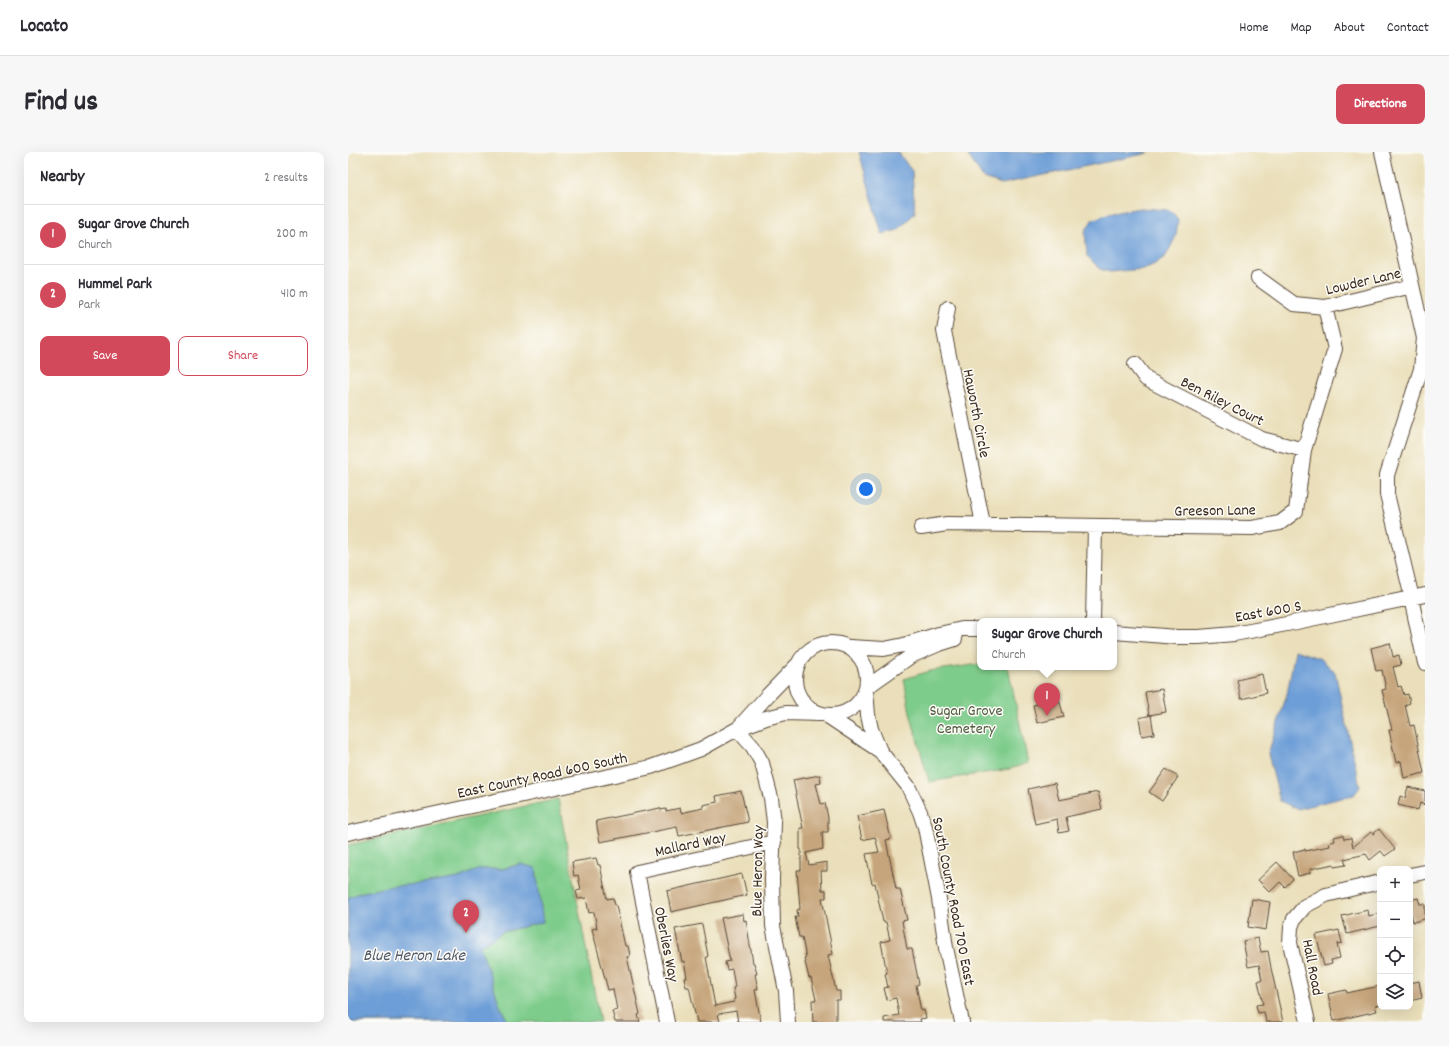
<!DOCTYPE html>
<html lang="en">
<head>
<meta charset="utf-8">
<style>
	body { margin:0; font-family:Dekko,sans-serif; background:#f7f7f7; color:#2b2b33 }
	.controls { position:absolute; right:12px; bottom:12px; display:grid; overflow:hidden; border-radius:8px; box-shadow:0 4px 16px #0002 }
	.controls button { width:36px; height:36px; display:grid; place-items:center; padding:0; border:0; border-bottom:1px solid #e1e1e2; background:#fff; color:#2b2b33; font:20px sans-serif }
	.you { position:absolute; left:518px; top:337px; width:14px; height:14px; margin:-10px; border:3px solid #fff; border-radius:50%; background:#1a73e8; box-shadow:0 0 0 6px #1a73e833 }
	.badge { display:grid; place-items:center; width:26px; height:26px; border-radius:50%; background:#d1495b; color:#fff; font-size:13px; font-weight:700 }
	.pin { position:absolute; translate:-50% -33px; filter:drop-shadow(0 1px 2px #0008) }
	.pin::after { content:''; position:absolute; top:21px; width:14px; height:12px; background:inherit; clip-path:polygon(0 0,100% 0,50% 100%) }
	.popup { position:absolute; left:629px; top:466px; width:140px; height:52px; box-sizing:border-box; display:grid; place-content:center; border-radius:8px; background:#fff; filter:drop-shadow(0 1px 3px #0005); font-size:13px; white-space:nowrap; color:#7c7c81 }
	.popup b { font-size:15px; color:#2b2b33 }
	.popup::after { content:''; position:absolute; left:50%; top:100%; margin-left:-8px; border:8px solid transparent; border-top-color:#fff }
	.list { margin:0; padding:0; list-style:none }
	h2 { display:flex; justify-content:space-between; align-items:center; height:52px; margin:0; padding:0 16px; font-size:17px }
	h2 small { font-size:13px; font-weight:400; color:#7c7c81 }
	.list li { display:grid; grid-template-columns:26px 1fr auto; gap:12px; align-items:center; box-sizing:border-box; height:60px; padding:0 16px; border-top:1px solid #e1e1e2 }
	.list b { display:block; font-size:15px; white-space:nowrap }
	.list p { margin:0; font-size:13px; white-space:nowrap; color:#7c7c81 }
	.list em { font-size:13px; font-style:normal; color:#7c7c81 }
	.actions { display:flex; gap:8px; padding:12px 16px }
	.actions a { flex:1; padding:9px 0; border:1px solid #d1495b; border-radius:8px; text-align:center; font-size:14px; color:#d1495b }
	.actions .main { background:#d1495b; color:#fff }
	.icon { flex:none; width:22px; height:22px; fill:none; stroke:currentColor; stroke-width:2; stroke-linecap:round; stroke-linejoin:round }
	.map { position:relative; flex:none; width:1077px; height:870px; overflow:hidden; border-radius:8px }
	header { display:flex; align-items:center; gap:24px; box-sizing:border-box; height:56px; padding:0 20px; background:#fff; border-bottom:1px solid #e1e1e2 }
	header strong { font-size:19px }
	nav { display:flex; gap:22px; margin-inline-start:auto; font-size:14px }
	.intro { display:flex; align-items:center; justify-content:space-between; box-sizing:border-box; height:96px; padding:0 24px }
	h1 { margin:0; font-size:28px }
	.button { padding:10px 18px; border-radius:8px; background:#d1495b; color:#fff; font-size:14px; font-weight:700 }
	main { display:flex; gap:24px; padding:0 24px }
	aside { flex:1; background:#fff; border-radius:8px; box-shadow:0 4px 16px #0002 }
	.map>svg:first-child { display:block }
	.green { fill:#7ecc8b; stroke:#5c7b54 }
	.water { fill:#6d9ed7; stroke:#54647a }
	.building { fill:#c6a57b }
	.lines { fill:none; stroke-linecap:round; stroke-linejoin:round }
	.minor-casing { stroke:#554535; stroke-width:16 }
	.minor { stroke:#fff; stroke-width:14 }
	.labels { text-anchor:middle; stroke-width:3; stroke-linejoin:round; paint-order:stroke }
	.street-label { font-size:16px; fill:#3b2a1e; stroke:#fdfcf7 }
	.park-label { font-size:16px; fill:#4f5b3f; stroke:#fdfcf7 }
	.water-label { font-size:17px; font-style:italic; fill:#4f5868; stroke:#fdfcf7 }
</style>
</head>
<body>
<header>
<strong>Locato</strong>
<nav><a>Home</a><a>Map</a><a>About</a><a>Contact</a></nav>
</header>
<div class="intro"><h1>Find us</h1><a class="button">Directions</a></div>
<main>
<aside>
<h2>Nearby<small>2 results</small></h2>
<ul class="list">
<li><span class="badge">1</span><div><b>Sugar Grove Church</b><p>Church</p></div><em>200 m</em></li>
<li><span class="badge">2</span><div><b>Hummel Park</b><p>Park</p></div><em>410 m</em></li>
</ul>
<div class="actions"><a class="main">Save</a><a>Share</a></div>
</aside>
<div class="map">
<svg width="1077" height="870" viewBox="0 0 1077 870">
	<rect width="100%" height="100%" fill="#fdfcf7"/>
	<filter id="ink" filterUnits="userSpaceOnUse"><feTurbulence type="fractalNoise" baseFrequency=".025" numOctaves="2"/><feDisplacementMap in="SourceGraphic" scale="8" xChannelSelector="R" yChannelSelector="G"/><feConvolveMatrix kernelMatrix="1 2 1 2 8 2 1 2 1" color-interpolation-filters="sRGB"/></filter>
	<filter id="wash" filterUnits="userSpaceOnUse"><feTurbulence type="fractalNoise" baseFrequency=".012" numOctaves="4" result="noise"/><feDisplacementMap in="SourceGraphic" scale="16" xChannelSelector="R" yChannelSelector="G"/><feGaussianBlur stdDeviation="0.9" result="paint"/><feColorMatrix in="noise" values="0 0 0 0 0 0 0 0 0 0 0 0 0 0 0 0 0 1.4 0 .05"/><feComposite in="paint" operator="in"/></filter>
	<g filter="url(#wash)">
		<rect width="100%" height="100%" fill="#eadfba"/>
		<!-- green -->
		<path class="green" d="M632 512V515H660L680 611 662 617 581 630 562 561 556 527 582 519Z
			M210 647 252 870H0V693Z"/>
		<!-- water -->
		<path class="water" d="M511 0H550L564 19 567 61 550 78 534 82Z
			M618 0H801L796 2 654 32 635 26Z
			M792 56 822 58 830 67 828 84 818 104 807 112 796 117 762 120 752 117 739 104 737 80 744 68 759 62Z
			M947 498 973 507 987 520 1012 635 1006 643 949 657 932 649 920 602 939 542Z
			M173 712 188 716 195 770 154 780 132 794 152 854 160 870H0V746L11 741 44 734 74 732 111 726 132 717H154Z"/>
		<g id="blocks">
			<!-- building -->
			<path class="building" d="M1042 491 1045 505 1051 503 1053 513 1045 515 1050 535 1053 534 1056 543 1060 542 1062 551 1057 553 1062 574 1066 573 1076 621 1056 626 1053 609 1048 611 1041 578H1044L1034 538 1038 537 1034 518 1028 519 1023 496Z
				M914 522 918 541 893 547 889 528Z
				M814 537 818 560 801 563 797 540Z
				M711 547 716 565 689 571 685 553Z
				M803 563 806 582 794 584 791 566Z
				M818 617 830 625 814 649 801 640Z
				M472 623 473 631 468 632 473 652 477 651 480 666V680H474L475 697 458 701 461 713 479 710V719H473L474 738H478V746H474L485 802 480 803 488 839H492V848H488V870H465L464 848H468L463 826H461L456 806H458L454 785H451L447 765H450L449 758 452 757 449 718H453V697H452V676H455L445 628Z
				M707 631 711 648 750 640 754 657 718 665 721 679 711 681 709 667 687 672 680 637Z
				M1060 635 1077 639V653L1072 651 1070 658 1050 653 1052 644 1057 646Z
				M393 639 400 670 331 684 329 675 252 690 248 669 312 656V658L318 657V659L332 656 333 661 355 656V653L369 650 368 644Z
				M536 658 543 687 538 688 548 737H552L559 768 554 769 559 797H564L571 832 568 833 573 859 576 858 578 866 572 867 573 870H536V866L551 863 548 846 539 848 536 836 540 835 537 822 539 821 533 790 542 788 538 770H535L527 731 524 732 518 702 531 700 527 685 514 688 509 664Z
				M1031 677 1047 697 1037 704 1033 699 1022 708 1018 702 996 707 998 713 986 715V712L962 717V721L950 724 945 700 957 697V699L982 694 981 691 987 689 986 685 995 683 996 687 1003 686 1005 695 1023 680 1025 682Z
				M248 706 250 713H252L259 747 265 746 267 753H268L277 794H280L282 804 279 805 292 862 290 863 292 870H267L264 859 269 858 265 837 260 838 244 777 249 776 246 760 241 761 238 746 230 747 228 739 233 738 230 723 226 724 224 710Z
				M929 710 945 727 937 735 932 730 922 740 910 728Z
				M394 722 399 743 323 760 319 739Z
				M1070 746 1072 752H1077V767L1065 770 1062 756V748Z
				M904 747 922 750 918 778 900 775Z
				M1020 758 1021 764 1032 761V774L999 782 994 764Z
				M395 762 396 769 398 768 405 811H406L409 822H407L410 837 407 838 413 870H390L388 859 370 862 372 870H349L341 835H338L336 826H339L336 809 334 810 327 777 354 772 360 804 358 805 367 854 386 850V847H387L385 836 387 835 384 817 379 818 377 810 382 809 373 766Z
				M991 778 994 791 989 792 992 806 983 808 984 812 976 814 968 783Z
				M910 786 913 800 920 799 923 816 935 870H918L916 860 910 861 908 853 915 852 910 829 914 828 911 813 900 815 895 789Z
				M1071 829 1074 846 1062 849V831Z
				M1032 834V853L1027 854 1029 859 986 869 980 842 998 838 999 841Z"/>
		</g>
	</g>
	<g filter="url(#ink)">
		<use href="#blocks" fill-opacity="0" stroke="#554535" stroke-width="1"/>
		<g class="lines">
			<!-- minor casing -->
			<g class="minor-casing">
				<path id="minor" d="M1034 0 1076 186 1073 217 1039 323V342L1064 446
					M910 126 946 152 977 155 1064 134
					M600 156 596 179 635 372
					M787 212 798 227 914 287 956 298
					M573 376 599 372 904 376 932 371 948 359 956 298 987 197 977 155
					M1063 446 1077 511
					M745 469 747 374
					M766 480 829 485H851L886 482 944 471 1077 443
					M447 527a36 36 0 1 1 72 0a36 36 0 1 1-72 0Z
					M502 495 536 497 556 493 591 482 614 477H632
					M519 535 563 504 591 492 607 487
					M518 537 520 563 523 577 532 599 560 634 572 660 577 675 591 747 598 796 614 870
					M478 563 532 599
					M392 574 420 543 450 512
					M389 577 405 595 414 611 423 646 426 670 424 727 425 774 438 839 440 870
					M0 681 303 615 353 597 389 577 418 566 438 561 472 562
					M1062 723 1077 720
					M319 870 289 720 426 690
					M960 870 942 791 943 775 946 767 957 754 978 743 1032 730"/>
			</g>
			<!-- minor -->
			<use href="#minor" class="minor"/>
		</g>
	</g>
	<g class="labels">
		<!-- street labels -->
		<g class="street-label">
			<text transform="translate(1015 128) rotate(-13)" y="6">Lowder Lane</text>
			<text transform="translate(875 248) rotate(27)" y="6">Ben Riley Court</text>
			<text transform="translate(630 261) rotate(79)" y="6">Haworth Circle</text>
			<text transform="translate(867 357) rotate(-1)" y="6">Greeson Lane</text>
			<text transform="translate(920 458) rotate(-10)" y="6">East 600 S</text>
			<text transform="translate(194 622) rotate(-12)" y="6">East County Road 600 South</text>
			<text transform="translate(342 691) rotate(-12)" y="6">Mallard Way</text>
			<text transform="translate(408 719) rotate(-89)" y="6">Blue Heron Way</text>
			<text transform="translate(607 749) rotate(79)" y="6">South County Road 700 East</text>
			<text transform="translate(320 792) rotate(79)" y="6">Oberlies Way</text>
			<text transform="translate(966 815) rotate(79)" y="6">Hall Road</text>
		</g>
		<!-- park labels -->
		<g class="park-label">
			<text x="618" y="563">Sugar Grove<tspan x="618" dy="18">Cemetery</tspan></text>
		</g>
		<!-- water labels -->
		<g class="water-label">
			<text x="66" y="808">Blue Heron Lake</text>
		</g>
	</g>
</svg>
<div class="controls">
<button>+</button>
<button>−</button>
<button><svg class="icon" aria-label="locate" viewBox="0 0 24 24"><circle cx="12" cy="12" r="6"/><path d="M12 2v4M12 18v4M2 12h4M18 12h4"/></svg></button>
<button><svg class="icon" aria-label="layers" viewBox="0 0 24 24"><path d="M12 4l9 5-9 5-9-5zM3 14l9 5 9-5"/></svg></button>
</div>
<div class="you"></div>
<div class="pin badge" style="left:699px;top:564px">1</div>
<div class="popup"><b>Sugar Grove Church</b>Church</div>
<div class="pin badge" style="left:118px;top:781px">2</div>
</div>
</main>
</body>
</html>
